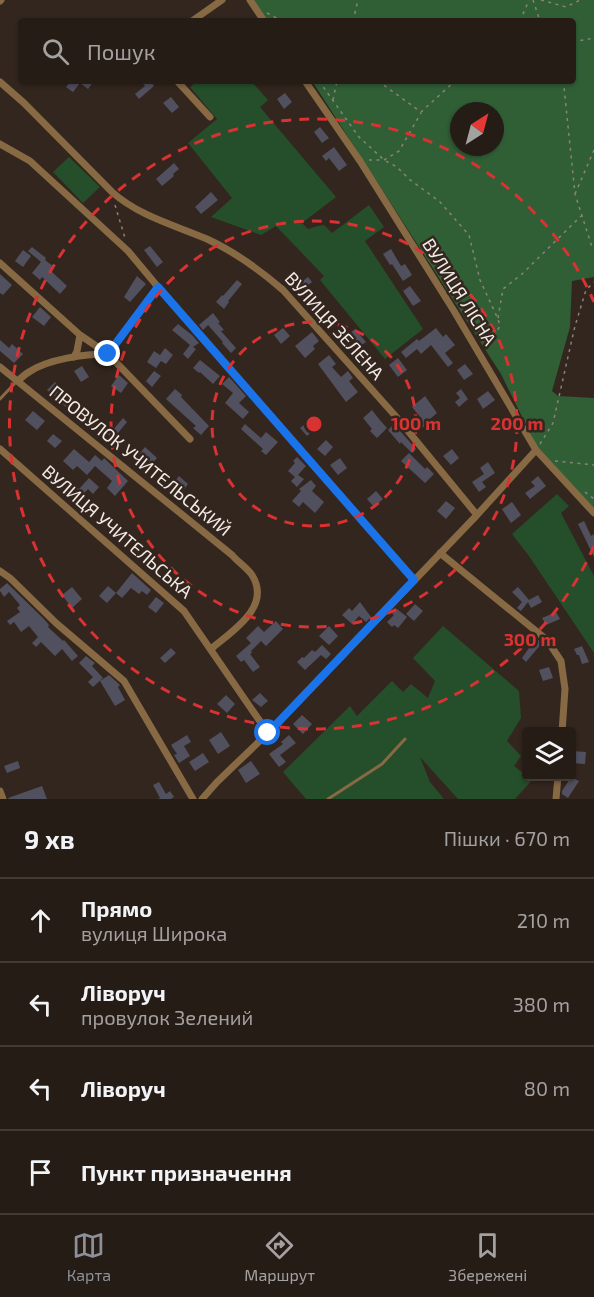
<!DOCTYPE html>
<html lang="uk">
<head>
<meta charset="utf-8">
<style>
	body { margin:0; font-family:"Exo 2",sans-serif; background:#2e251f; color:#f1f3f6 }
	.controls { position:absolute; right:18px; bottom:18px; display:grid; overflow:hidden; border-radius:6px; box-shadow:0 2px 4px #0004 }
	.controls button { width:54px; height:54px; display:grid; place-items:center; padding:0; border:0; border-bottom:2px solid #423a35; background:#261c16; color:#f1f3f6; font:30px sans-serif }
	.compass { position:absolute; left:450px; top:102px; width:54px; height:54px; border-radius:50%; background:#261c16; box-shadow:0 2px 4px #0004; rotate:36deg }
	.stop { position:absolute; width:18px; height:18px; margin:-14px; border:4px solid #1a73e8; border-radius:50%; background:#fff }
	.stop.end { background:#1a73e8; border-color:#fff; box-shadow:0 2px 6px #0008 }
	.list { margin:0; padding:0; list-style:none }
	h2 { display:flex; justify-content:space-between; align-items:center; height:78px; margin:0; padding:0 24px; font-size:26px }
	h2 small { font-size:20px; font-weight:400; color:#a4a1a1 }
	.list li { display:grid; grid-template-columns:39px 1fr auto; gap:18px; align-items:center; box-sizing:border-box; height:84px; padding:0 24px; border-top:2px solid #423a35 }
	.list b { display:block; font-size:22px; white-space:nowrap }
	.list p { margin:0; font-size:20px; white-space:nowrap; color:#a4a1a1 }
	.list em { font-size:20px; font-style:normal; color:#a4a1a1 }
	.icon { flex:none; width:33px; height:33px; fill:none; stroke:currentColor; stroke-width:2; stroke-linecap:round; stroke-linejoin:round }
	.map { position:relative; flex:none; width:594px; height:799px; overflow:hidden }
	.search { position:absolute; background:#261c16; box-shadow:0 2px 4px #0004; left:18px; right:18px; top:18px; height:66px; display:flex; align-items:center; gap:15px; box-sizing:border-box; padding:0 21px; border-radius:6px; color:#a4a1a1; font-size:22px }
	.sheet { height:414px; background:#261c16 }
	nav { display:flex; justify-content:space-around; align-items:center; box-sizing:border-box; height:84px; border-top:2px solid #423a35; background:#261c16; font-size:16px; color:#a4a1a1 }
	nav a { display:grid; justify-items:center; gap:3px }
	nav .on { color:#8c9099 }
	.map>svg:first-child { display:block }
	.green { fill:#254f2b }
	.forest { fill:#305f36; fill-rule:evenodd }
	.building { fill:#51505f }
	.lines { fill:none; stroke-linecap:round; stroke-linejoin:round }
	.path { stroke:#8c817a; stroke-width:1.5; stroke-dasharray:3 4.5; stroke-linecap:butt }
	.lane { stroke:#876944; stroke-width:3 }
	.street { stroke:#876944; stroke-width:7 }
	.route { stroke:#1a73e8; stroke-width:8 }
	.ring { fill:none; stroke:#d83232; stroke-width:3; stroke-dasharray:10 8 }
	.labels { text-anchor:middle; stroke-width:5; stroke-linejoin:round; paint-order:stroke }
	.street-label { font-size:18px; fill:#f4ebe6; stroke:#33261e }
	.centre { fill:#d83232; stroke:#33261e; stroke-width:3 }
	.ring-label { font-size:18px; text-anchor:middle; font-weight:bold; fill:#d83232; stroke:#33261e; stroke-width:5; stroke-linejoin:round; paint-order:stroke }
</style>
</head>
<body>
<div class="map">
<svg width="594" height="799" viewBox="0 0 594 799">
	<rect width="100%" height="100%" fill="#33261e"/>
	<!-- green -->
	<path class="green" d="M198 81H251L268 100 260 107 336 197 302 223 308 229 318 226 324 225 332 233 369 205 384 227 365 241 423 329 385 359 320 280 324 276 276 226 261 235 211 217 232 198 188 143 217 119 190 87Z
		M69 157 100 187 83 203 53 172Z
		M557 494 569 506 561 513 594 576V653L529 556 512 534Z
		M443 626 519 691 521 718 507 741 521 756 514 766 532 780 515 799H458L420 757 430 782 444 799H306L283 772 350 706 357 716 392 681 403 692 411 684 428 698 435 681 413 658Z"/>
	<!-- forest -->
	<path class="forest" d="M253 0H594V277L572 281 570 327 552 391 558 396 594 398V508L538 449 501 374 312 81H573V21H268ZM459 111H495V147H459Z"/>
	<!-- building -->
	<path class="building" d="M71 81H94L88 89 80 83 73 92 66 87Z
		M141 81H150L154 86 139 99 135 94 145 86Z
		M285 93 292 102 284 109 277 99Z
		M171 97 179 107 172 113 163 103Z
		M320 127 329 138 322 143 314 132Z
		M334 147 347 165 339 171 329 158 326 161 322 156Z
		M174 163 179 169 173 174 174 176 162 186 156 179Z
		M211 192 218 200 201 214 195 207Z
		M150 246 163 262 157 267 144 250Z
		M32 247 46 258 45 260 54 267 51 271 67 286 60 294 42 277 40 280 32 273 41 262 28 251Z
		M391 249 401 266 405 264 412 275 403 281 392 264 390 265 383 254Z
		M23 250 31 256 23 267 15 261Z
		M0 274 12 285 3 295 0 293Z
		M137 276 146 284 130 302 124 297Z
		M308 277 312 282 307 286 319 300 310 307 304 298 307 296 298 285Z
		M237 280 242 284 228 301 229 302 224 309 216 302 222 295 223 296Z
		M410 286 421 301 413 306 403 291Z
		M40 307 51 317 44 326 32 317Z
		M213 313 220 322 218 323 224 330 221 331 236 348 231 353 222 343 223 342 208 325 203 330 199 325Z
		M178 324 192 335 199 343 193 347 196 349 188 359 183 354 190 345 172 330Z
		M283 328 290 336 281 344 274 335Z
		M436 328 443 337 446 334 455 345 445 353 453 363 448 367 431 345 421 354 417 349 406 358 401 352 417 339 419 341Z
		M355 329 366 342 359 347 349 334Z
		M312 332 319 341 313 346 315 349 305 358 295 346Z
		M0 340 9 348 12 344 23 354 14 363 0 351Z
		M165 348 173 355 166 364 161 361 156 368 147 362 154 351 160 355Z
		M364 351 378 368 372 373 357 357Z
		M329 355 336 364 332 367 341 377 348 371 353 378 349 381 358 392 346 402 318 364Z
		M398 358 407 370 398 377 389 365Z
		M200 360 220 376 213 384 200 372 199 373 193 368Z
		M465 364 473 374 464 380 457 370Z
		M82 366 89 377 81 382 74 371Z
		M154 371 161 376 152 387 146 381Z
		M119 375 128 383 121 393 111 386Z
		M229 377 246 396 239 403 249 412 243 419 225 403 233 393 222 384Z
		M55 382 73 399 66 407 47 390Z
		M175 389 182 395 181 397 209 426 201 435 193 428 196 426 166 399Z
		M461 389 468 399 459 407 455 402 460 398 456 393Z
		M488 391 495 400 483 409 477 399Z
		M425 396 437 413 424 424 425 426 416 432 411 426 421 418 412 407Z
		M372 410 379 419 387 428 377 438 370 431 372 429 363 418Z
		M33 411 45 421 37 430 25 420Z
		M123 418 127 422 113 439 104 431 108 427 112 431Z
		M309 421 315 429 307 436 300 428Z
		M245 424 261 438 266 432 278 442 266 455 261 451 263 449 241 429Z
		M394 424 416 449 412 453 401 442 400 444 388 430Z
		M53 434 62 441 55 448 47 441Z
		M326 440 333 447 325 456 317 449Z
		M145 447 157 458 151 465 139 454Z
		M74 449 89 462 95 455 102 461 104 458 128 481 115 496 107 488 112 481 95 466 87 475 77 466 73 470 63 461Z
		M452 449 459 458 451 465 443 456Z
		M409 453 425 469 427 467 434 474 425 483 401 461Z
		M297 457 306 466 298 475 304 479 297 487 291 481 295 477 288 471 295 463 293 461Z
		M340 458 347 468 338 475 330 465Z
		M488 462 495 473 482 482 486 487 479 492 472 482 484 474 480 468Z
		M179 476 188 484 180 495 170 487Z
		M538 476 546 486 530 499 525 493 535 486 531 482Z
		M89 478 99 487 93 494 88 489 77 502 66 492 73 484 79 489Z
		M311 480 316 486 312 491 324 502 315 513 303 502 299 507 292 501 301 491 299 489Z
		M376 491 383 499 374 507 367 499Z
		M446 501 455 508 446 519 437 511Z
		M512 502 521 515 511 523 502 509Z
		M584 521 591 536 594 534V557L578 524Z
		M132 573 151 590 147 595 142 591 139 594 131 588 122 598 116 593Z
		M7 583 44 619 49 625 48 627 63 641 64 640 78 656 72 661 62 649 55 656 41 642 36 647 32 643 38 637 29 626 21 632 14 622 10 625 7 621 20 612 17 608 20 605 9 592 4 597 0 591V589Z
		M108 586 116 593 107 603 99 596Z
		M72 587 82 599 72 608 62 595Z
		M518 587 529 600 538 595 542 602 531 608 528 602 521 611 517 608 522 602 512 592Z
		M156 597 164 603 156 613 148 607Z
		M360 602 371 617 366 622 359 616 352 624 342 615 349 608 352 611Z
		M415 604 423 611 414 621 406 614Z
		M397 609 407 617 398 628 394 625 392 627 387 622 394 615 392 614Z
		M556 612 560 619 546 625 542 618Z
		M276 621 283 629 266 646 261 641 251 651 252 653 250 654 260 667 253 672 244 660 241 662 236 656 251 643 246 638 258 626 264 632Z
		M329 626 338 636 329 645 319 636Z
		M536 638 542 643 526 662 522 658Z
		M322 645 331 654 326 659 321 655 305 670 297 662 302 657 304 658 312 650 315 652Z
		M582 646 589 662 582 664 579 655H577L574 649Z
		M171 648 176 653 165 663 160 658Z
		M86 656 95 663 92 666 103 678 93 687 88 682 93 677 79 663Z
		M549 667 553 678 543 681 539 670Z
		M109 675 120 685 118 687 125 700 115 706 100 681Z
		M260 693 268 701 261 707 252 700Z
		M226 695 235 704 227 713 217 704Z
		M302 715 312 724 303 734 293 724Z
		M221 732 230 746 218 754 209 740Z
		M187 735 191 742 184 746 190 756 179 763 174 755 177 754 171 745Z
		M289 735 296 743 280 755 286 762 279 767 269 754 283 744 281 742Z
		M572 751 586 752 585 764 572 763Z
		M203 753 209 762 195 771 189 762Z
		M18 761 20 768 7 773 4 766Z
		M251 761 260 774 246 783 238 770Z
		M571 777 579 781 568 798 562 794V791Z
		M159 782 166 794 170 791 174 797 171 799H158L160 798 153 785Z
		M42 786 47 799H9L8 798Z"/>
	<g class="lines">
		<!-- path -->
		<path class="path" d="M533 0 540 21
			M541 0 566 7 580 0
			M267 13 282 21
			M353 21 358 0
			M520 21 529 0
			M573 42 594 38
			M319 81 359 137 384 160 397 167 409 179 440 202 469 235 480 280 498 319 500 326 491 341 484 347
			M378 81 421 112 455 81
			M562 81 564 87 575 194 592 247H594
			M333 100 337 81
			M369 160H384L399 151 421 113
			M575 194 594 150
			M115 205 125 238
			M498 318 503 289 522 274 581 216
			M540 444 553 423 575 326 586 290 594 282
			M555 461 594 465
			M585 492 594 499"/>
		<!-- lane -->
		<path class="lane" d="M0 399 16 382
			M328 799 382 764 405 739"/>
		<!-- street -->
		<path class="street" d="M250 0 264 21
			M0 1 1 0
			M192 21 222 0
			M177 81 210 117
			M305 81 360 161 454 311 536 450 594 513
			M0 82 24 103 112 192C139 216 174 225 207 239 233 251 261 271 283 290L399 420 477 515
			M0 144 30 161 128 251 158 287 414 580
			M0 263 80 335 108 354 190 439
			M74 357 77 351 80 335
			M0 367 232 555C238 562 247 568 252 575 272 607 232 631 211 649
			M18 381C21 378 25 374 29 372 48 359 85 354 108 354L158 287
			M0 449 184 611 268 733
			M440 553 547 640 561 661 565 689 562 732
			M0 571 10 578 56 623 124 681 193 799
			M0 791 3 799
			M202 799 217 782 268 733 477 515 536 450
			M556 799 558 776"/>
	</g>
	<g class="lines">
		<!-- route -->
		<path class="route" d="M108 354 158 287 414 580 268 733"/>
	</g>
	<!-- distance rings -->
	<g class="ring">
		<circle cx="314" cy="424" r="102"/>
		<circle cx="314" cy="424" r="203"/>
		<path d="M594 546A305 305 0 1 1 594 302"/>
	</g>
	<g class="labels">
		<!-- street labels -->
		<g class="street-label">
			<text transform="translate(459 292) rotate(58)" y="6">ВУЛИЦЯ ЛІСНА</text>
			<text transform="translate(334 326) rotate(48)" y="6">ВУЛИЦЯ ЗЕЛЕНА</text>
			<text transform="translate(140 461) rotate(39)" y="6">ПРОВУЛОК УЧИТЕЛЬСЬКИЙ</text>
			<text transform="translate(117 532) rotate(41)" y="6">ВУЛИЦЯ УЧИТЕЛЬСЬКА</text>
		</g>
	</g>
	<circle cx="314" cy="424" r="9" class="centre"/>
	<g class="ring-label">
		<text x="416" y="430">100 m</text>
		<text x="517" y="430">200 m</text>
		<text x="530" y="646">300 m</text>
	</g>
</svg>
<div class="controls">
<button><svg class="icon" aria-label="layers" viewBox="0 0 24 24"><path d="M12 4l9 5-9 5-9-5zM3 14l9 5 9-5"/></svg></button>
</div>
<svg class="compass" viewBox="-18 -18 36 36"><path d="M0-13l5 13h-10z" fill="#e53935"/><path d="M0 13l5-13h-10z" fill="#a4a1a1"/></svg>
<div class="stop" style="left:268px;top:733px"></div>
<div class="stop end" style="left:108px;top:354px"></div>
<div class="search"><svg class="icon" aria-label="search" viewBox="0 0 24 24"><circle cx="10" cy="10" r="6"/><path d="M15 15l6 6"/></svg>Пошук</div>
</div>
<section class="sheet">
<h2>9 хв<small>Пішки · 670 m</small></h2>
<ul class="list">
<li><svg class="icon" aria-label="ahead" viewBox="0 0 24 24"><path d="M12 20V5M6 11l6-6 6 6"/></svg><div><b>Прямо</b><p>вулиця Широка</p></div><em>210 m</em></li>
<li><svg class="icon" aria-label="left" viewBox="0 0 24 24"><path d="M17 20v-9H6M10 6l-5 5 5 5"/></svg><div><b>Ліворуч</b><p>провулок Зелений</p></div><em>380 m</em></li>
<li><svg class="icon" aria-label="left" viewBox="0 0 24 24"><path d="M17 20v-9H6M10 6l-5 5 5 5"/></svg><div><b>Ліворуч</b></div><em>80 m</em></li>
<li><svg class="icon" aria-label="arrive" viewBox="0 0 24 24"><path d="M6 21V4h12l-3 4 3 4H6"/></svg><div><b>Пункт призначення</b></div></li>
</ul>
</section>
<nav>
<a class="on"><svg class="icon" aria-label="map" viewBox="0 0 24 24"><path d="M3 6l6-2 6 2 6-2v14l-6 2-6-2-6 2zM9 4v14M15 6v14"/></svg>Карта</a>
<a><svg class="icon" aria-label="directions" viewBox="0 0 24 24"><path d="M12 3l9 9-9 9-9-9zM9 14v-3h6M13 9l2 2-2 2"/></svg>Маршрут</a>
<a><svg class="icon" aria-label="saved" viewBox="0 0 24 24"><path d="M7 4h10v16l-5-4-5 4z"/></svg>Збережені</a>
</nav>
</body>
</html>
